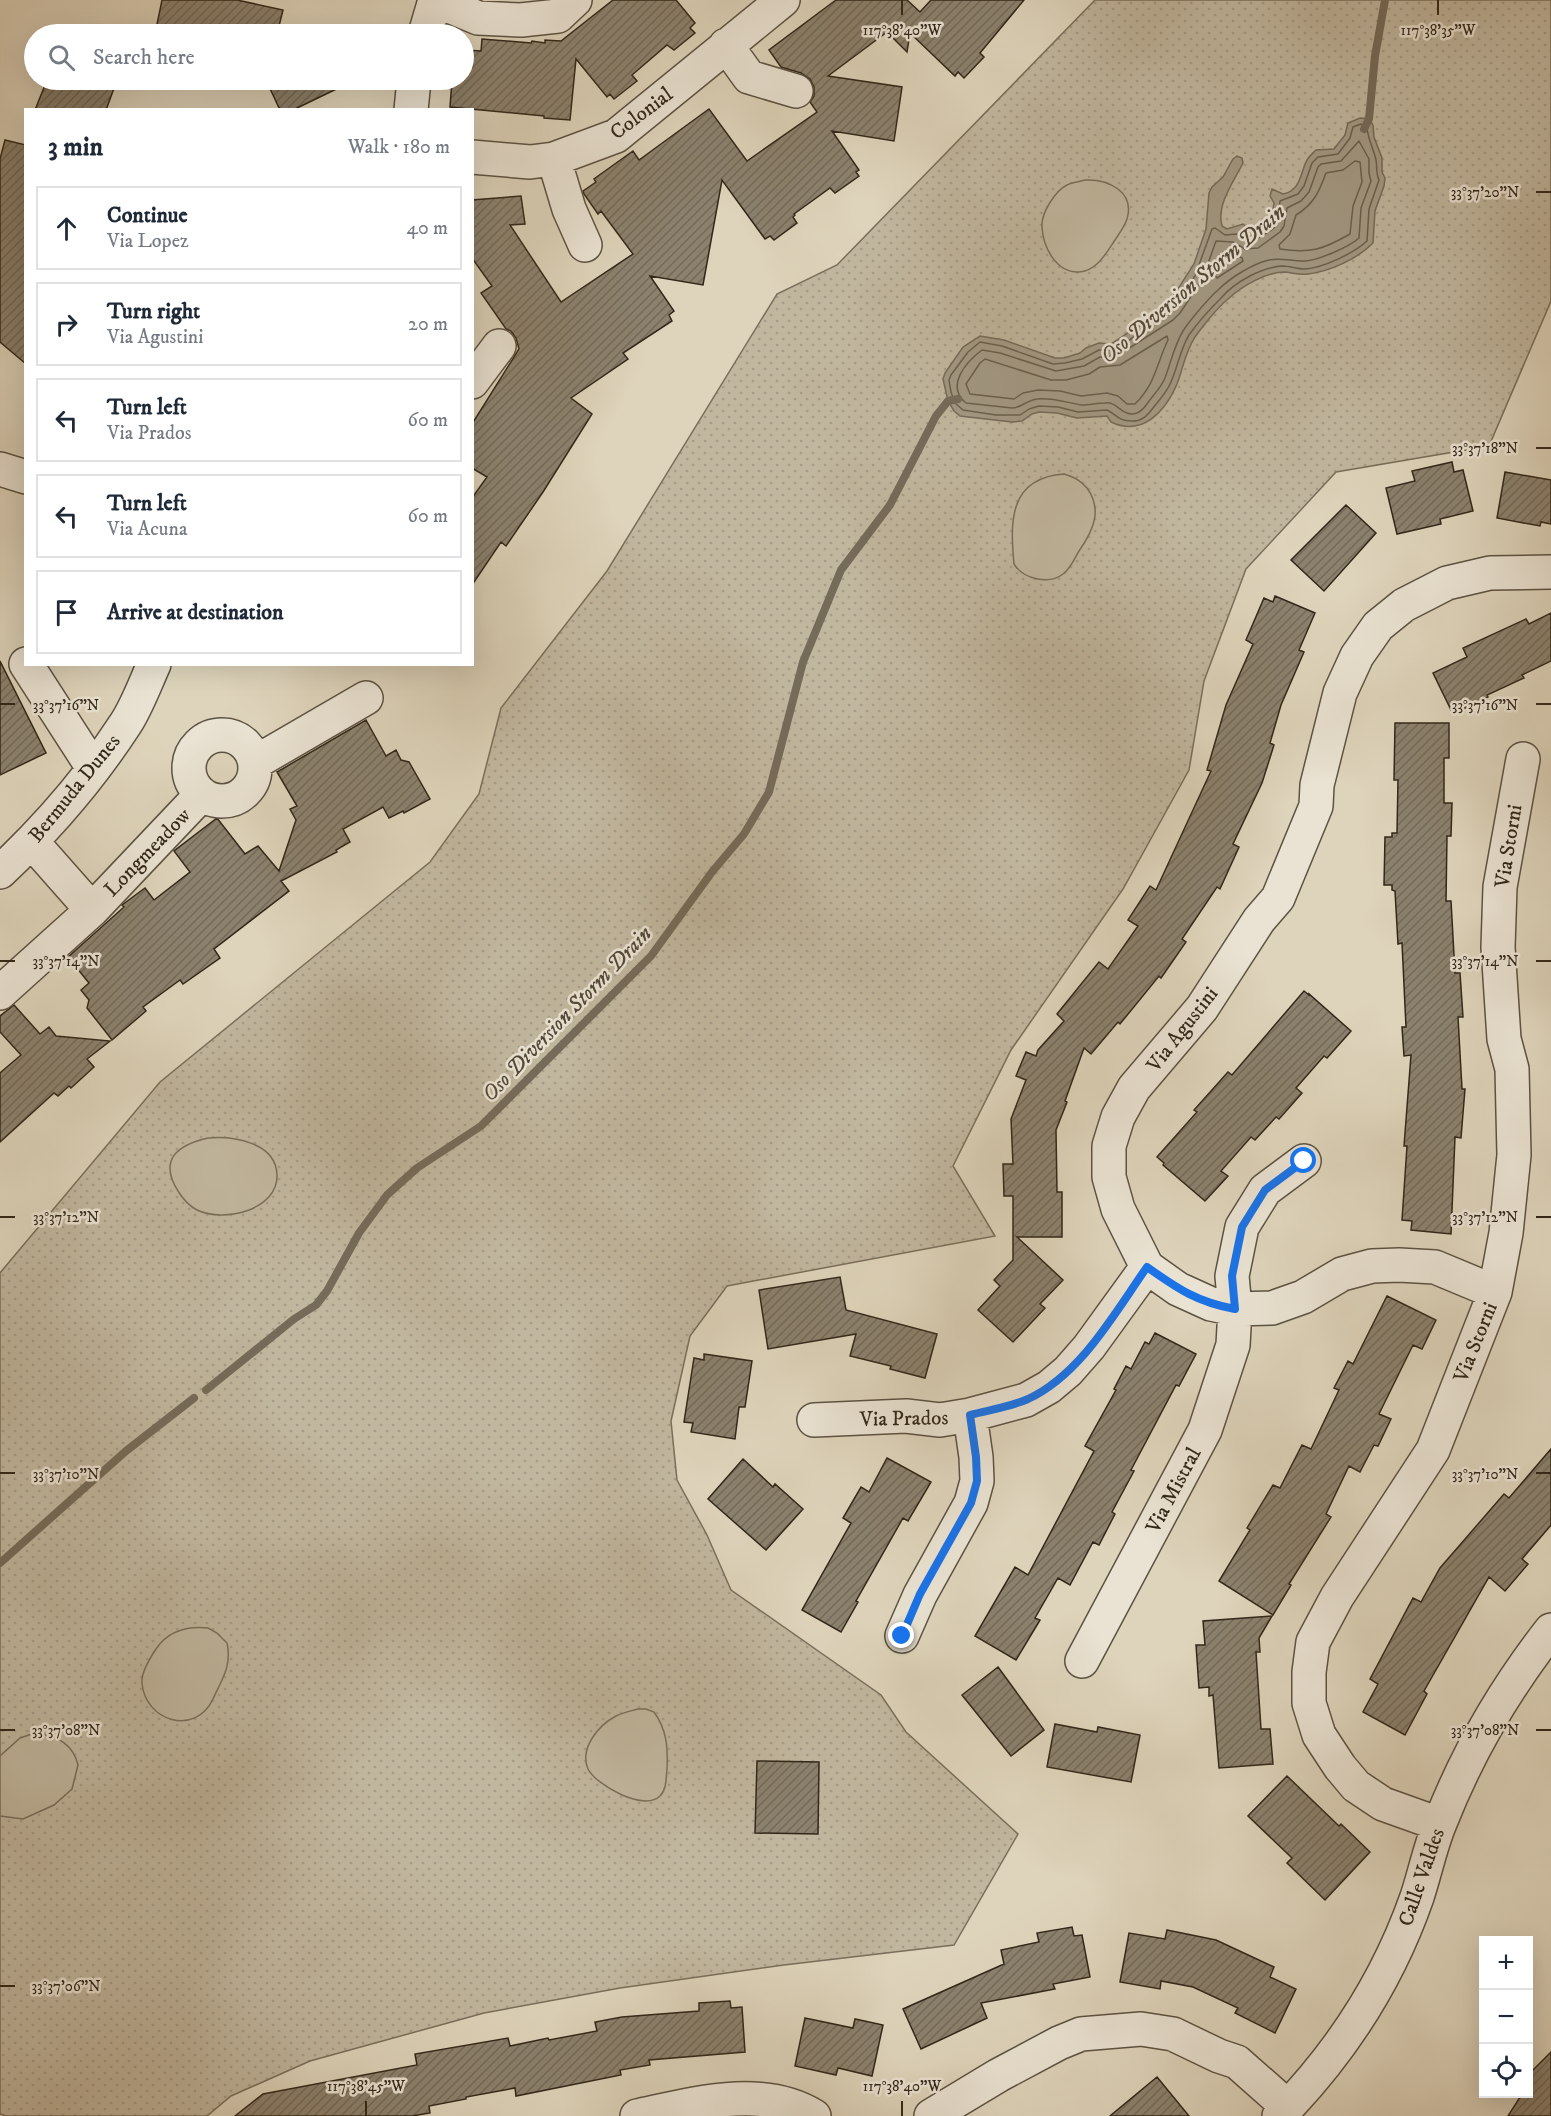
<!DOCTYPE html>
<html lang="en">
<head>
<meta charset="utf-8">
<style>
	body { margin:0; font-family:"IM FELL DW Pica",serif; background:#f6f6f7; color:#1f2937 }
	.controls { position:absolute; right:18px; bottom:18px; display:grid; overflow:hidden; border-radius:0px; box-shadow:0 6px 24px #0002 }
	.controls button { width:54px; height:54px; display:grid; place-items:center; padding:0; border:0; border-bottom:2px solid #e0e1e3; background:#fff; color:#1f2937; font:30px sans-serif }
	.stop { position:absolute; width:18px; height:18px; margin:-14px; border:4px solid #1a73e8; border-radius:50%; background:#fff }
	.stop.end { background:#1a73e8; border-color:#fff; box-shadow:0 2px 6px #0008 }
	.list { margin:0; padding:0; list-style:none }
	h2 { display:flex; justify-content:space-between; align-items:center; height:78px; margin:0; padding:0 24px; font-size:26px }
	h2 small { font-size:20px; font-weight:400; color:#747a83 }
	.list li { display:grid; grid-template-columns:39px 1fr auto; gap:18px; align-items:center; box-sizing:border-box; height:84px; margin:0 12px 12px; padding:0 12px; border:2px solid #e0e1e3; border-radius:0px }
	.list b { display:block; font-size:22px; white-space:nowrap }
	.list p { margin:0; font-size:20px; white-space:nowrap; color:#747a83 }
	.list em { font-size:20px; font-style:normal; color:#747a83 }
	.icon { flex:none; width:33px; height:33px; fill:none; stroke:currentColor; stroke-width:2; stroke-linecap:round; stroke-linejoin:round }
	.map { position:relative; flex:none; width:1551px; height:2116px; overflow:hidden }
	.search { position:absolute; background:#fff; box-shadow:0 6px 24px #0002; left:24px; top:24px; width:450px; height:66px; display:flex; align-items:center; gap:15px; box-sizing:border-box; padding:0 21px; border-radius:33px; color:#747a83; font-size:22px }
	.panel { position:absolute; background:#fff; box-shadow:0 6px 24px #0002; left:24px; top:108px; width:450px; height:558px; border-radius:0px }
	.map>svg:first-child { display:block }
	.green { fill:url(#green-dots); stroke:#796f5c; stroke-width:1.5 }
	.pitch { fill:#c1b79f; stroke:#796f5c; stroke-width:1.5 }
	.water { fill:#a39984; stroke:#756b59; stroke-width:1.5 }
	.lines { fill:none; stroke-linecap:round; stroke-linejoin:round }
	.shore { stroke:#6a604e; stroke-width:1.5 }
	.stream { stroke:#756b59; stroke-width:8 }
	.building { fill:url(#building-hatch); stroke:#312719; stroke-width:1.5 }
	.minor-casing { stroke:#5c5242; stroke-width:36 }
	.minor { stroke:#eae3d3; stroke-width:33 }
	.route { stroke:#1a73e8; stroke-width:8 }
	.ticks { fill:none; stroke:#312719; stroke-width:2 }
	.labels { text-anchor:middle; stroke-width:5; stroke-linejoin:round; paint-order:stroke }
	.street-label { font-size:21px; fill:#312719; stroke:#eae3d3 }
	.water-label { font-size:22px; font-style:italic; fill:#534939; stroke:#eae3d3 }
	.ticks-label { font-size:15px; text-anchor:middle; fill:#312719; stroke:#eae3d3; stroke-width:5; stroke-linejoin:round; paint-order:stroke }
</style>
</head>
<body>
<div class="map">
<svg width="1551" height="2116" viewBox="0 0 1551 2116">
	<defs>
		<pattern id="green-dots" width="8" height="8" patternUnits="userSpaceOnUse" patternTransform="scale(1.5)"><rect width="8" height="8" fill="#c1b79f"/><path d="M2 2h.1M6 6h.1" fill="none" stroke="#a69d88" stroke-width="1.8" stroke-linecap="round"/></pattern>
		<pattern id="building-hatch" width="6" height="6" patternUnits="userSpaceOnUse" patternTransform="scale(1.5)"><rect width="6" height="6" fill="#8b816d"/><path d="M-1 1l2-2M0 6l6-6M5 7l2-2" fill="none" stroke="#726a59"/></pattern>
	</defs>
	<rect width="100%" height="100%" fill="#ded4bb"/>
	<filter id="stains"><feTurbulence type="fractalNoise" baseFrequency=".00333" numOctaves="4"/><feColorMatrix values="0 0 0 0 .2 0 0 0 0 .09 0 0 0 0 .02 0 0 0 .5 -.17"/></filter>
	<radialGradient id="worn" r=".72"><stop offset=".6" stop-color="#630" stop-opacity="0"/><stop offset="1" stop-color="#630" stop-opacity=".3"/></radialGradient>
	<!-- green -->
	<path class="green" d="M1095 0H1551V301L1489 446 1336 472 1246 569 1204 681 1189 770 1123 889 1011 1050 953 1166 995 1236 727 1286 690 1336 671 1421 677 1480 707 1535 731 1590 881 1695 906 1732 1018 1834 954 1945 784 1965 620 1988 484 2013 310 2061 231 2096 207 2116H6L0 2114V1273L160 1082 430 862 479 794 501 708 607 571 777 294 837 265Z"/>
	<!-- pitch -->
	<path class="pitch" d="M1085 180C1109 179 1135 192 1127 219 1124 228 1118 235 1113 243 1105 255 1096 271 1079 272 1056 273 1043 247 1042 227 1041 213 1055 191 1067 185 1073 182 1079 182 1085 180Z
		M1064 474C1074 477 1080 480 1087 488 1103 510 1093 531 1079 551 1074 559 1071 568 1063 574 1049 585 1023 579 1014 564 1010 521 1009 478 1064 474Z
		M208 1138C233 1136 276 1142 277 1175 278 1210 224 1223 197 1210 189 1206 183 1199 178 1191 158 1159 178 1145 208 1138Z
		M208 1628 217 1633 227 1643C232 1666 222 1679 213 1699 195 1737 145 1721 142 1683 141 1673 150 1658 156 1649 168 1631 186 1626 208 1628Z
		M638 1709H646L654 1712C667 1730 668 1748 667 1769 666 1777 667 1789 660 1796 644 1812 596 1785 588 1769 579 1748 599 1725 616 1716 622 1713 631 1711 638 1709Z
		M35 1733C56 1735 73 1744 78 1765L72 1789 54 1805 23 1819 0 1816V1756L20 1738Z"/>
	<!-- water -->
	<path class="water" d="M1360 118 1369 119 1373 125 1374 137 1382 158V172L1385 178 1384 186 1375 211 1373 243C1357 259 1331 271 1308 274 1300 275 1293 273 1285 272 1266 272 1242 286 1228 299 1218 307 1202 327 1195 337 1185 352 1183 369 1177 384 1165 412 1142 437 1111 422L1107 416 1077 418 1057 413 1039 412 1032 414 1022 421 1012 422 960 416 954 411 948 401 943 379 945 373 963 347 980 336 1004 340 1055 358H1064L1080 353 1086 348 1099 343 1111 344 1165 309 1194 264 1206 229 1209 193 1212 187 1223 177 1233 159 1237 156 1242 158 1243 163C1234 181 1216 205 1222 226L1227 229 1243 224 1246 227 1244 234 1251 236 1271 222 1274 203 1270 196 1272 189 1283 194C1300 191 1300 175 1306 162 1308 157 1312 154 1316 150L1334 149 1345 135 1348 123Z"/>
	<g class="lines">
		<!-- shore -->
		<path class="shore" d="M1361 124 1367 128C1368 138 1372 146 1375 156 1378 164 1375 171 1379 180L1369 209 1367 241C1354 253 1323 268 1305 269 1297 269 1290 266 1282 266 1262 267 1235 282 1222 297 1211 308 1198 322 1189 335 1180 350 1178 366 1171 382 1167 392 1160 399 1153 408 1147 416 1141 422 1131 421 1118 421 1116 414 1107 410L1078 412 1058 407 1039 406 1029 409 1020 415H996L963 410 955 403 951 392 949 380 951 375 968 352 980 342 1002 346 1053 364 1065 363 1082 359 1099 350H1114L1169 314 1195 276 1212 229 1215 228 1225 235 1237 234C1246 246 1255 241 1265 234 1269 231 1274 230 1276 225 1279 218 1279 209 1280 201L1298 194 1304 186 1312 163 1318 157 1338 154 1350 138 1353 127Z
			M1359 141 1369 159V173L1371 181 1361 208 1359 238C1349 247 1319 260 1305 261 1293 262 1282 257 1269 260 1252 264 1230 278 1218 290 1208 299 1190 320 1183 331 1174 346 1171 362 1165 378 1161 388 1153 395 1147 404 1144 408 1142 411 1137 413 1122 418 1118 401 1105 403 1097 403 1090 405 1082 405 1067 403 1053 397 1037 399 1027 400 1021 408 1012 408L966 403C945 386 966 362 982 350L1000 353 1056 371 1084 366 1100 357 1117 356 1173 320 1180 313 1202 280 1216 241 1233 242 1245 249 1258 248 1280 232 1284 226 1287 208 1301 201 1309 192 1318 167 1321 164 1341 161Z
			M1355 161 1360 162 1362 182 1353 206 1350 234C1324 249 1310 254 1280 249L1279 245 1290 234 1296 215C1314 204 1319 192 1326 173L1343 170Z
			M1223 252H1230L1242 258 1243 261 1217 278 1214 274Z
			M1167 336 1168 340C1156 365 1156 383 1135 404H1127L1118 396 1107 393 1081 396 1060 391 1038 390 1023 393 1014 399 970 394 966 384 980 363 985 359 1051 380H1066L1089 374 1100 367 1120 365Z"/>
		<!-- stream -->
		<path class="stream" d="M1364 129 1369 119 1375 56 1385 0
			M206 1390 294 1319 316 1305 327 1291 359 1233 387 1195 417 1168 481 1126 651 956 712 872 744 834 769 792 803 662 841 570 890 505 936 416 948 401 958 399
			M0 1563 126 1451 194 1398"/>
	</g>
	<!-- building -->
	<path class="building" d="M162 0H237L283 10 277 34H155Z
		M613 0H676L695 23 690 28 695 33 674 50 667 45 632 75 637 81 614 99 610 94 607 97 576 59 570 120 544 118V116L450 107 452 80H464L466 50 481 51 482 39 531 43 532 41 545 43V40L561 41Z
		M836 0H907L920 12 931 0H1024L980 53 984 57 964 78 958 72 955 76 910 33 907 52 887 32 828 76 902 87 894 141 832 131 859 170 856 172 859 176 835 193 830 188 794 214 795 215 793 217 797 223 774 240 770 236 765 239 722 180 703 285 650 276 674 311 669 315 672 321 623 353 628 359 571 398 592 414 543 492 506 546 501 542 472 585V498L487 477 472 468V424L519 349 516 338 511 331 506 329 481 293 492 286 472 258V200L521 196 525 224 510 225 561 302 633 254 601 211 598 214 584 194 583 191 596 182 594 179 633 151 639 160 709 109 747 161 817 112 810 102 814 96V87L810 79 801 73 781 67 769 50Z
		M47 80H117L106 110H35Z
		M266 80H355L293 110H280Z
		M5 140 26 145V364L0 342V159Z
		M1452 462 1454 472 1463 470 1473 511 1440 519 1441 524 1397 534 1386 488 1415 481 1412 471Z
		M1505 472 1551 480V524L1541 522 1540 526 1497 518Z
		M1346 505 1376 533 1324 591 1291 560Z
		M1275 596 1315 613 1299 650 1304 652 1281 705 1270 743 1274 745 1262 783 1233 844 1239 847 1220 889 1217 887 1182 939 1186 942 1161 978 1159 976 1120 1024 1118 1022 1091 1054 1084 1048 1065 1101 1067 1102 1056 1130 1057 1192H1062V1237H1017L1063 1280 1040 1304 1045 1308 1013 1342 978 1310 1000 1286 994 1280 1013 1260V1196H1004L1003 1164H1013L1011 1119 1026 1080 1016 1076 1026 1052 1036 1056 1038 1050 1064 1021 1057 1014 1099 962 1108 969 1138 926 1128 920 1150 886 1156 890 1211 771 1207 770 1226 705 1253 644 1246 640 1264 598 1273 602Z
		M1551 613V661L1522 675 1524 678 1487 695 1488 697 1453 714 1433 673 1467 657 1463 648 1526 619 1529 624Z
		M0 661 46 753 0 775Z
		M366 720 386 756 396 750 401 760 409 762 430 799 404 813 403 811 389 818 383 807 343 829 350 842 336 850 337 852 281 881 289 891 214 949 220 958 183 984 180 980 143 1007 146 1011 112 1040 87 1008 89 1000 81 990 89 983 68 957 124 907 122 905 145 888 154 900 190 872 174 851 217 818 245 854 258 846 279 871 296 820 290 809 297 806 277 772Z
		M1395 723H1449V758H1444V803H1452L1451 836H1447L1446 901H1451L1455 973H1460L1463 1017H1458L1462 1089H1465L1461 1138 1455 1137 1451 1234 1411 1230 1412 1221 1402 1220 1407 1146H1404L1411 1055 1404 1056 1402 1027H1406L1402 943 1398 944 1395 891 1392 890V885H1384L1385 837H1392V833H1397L1398 780H1394Z
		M1304 991 1309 995V994L1351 1031 1327 1058 1324 1056 1296 1088 1302 1093 1279 1119 1276 1117 1255 1140 1251 1137 1221 1171 1228 1176 1205 1201 1163 1165 1164 1163 1157 1157 1197 1112 1194 1110 1228 1072 1232 1075Z
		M14 1005 40 1034 49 1027 56 1036 110 1041 87 1059 94 1067 71 1088 69 1086 58 1096 54 1093 0 1142V1073L21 1055 0 1032V1016Z
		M840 1277 846 1310 937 1334 925 1378 890 1369 891 1366 850 1356 856 1334 768 1349 759 1290Z
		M1387 1296 1436 1320 1422 1349 1413 1345 1379 1414 1391 1419 1378 1446 1374 1445 1360 1472 1349 1466 1326 1514 1331 1517 1289 1584 1291 1585 1273 1615 1219 1581 1250 1530 1247 1528 1273 1485 1280 1488 1302 1445 1311 1449 1339 1390 1334 1388 1348 1361 1353 1364Z
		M1155 1333 1196 1354 1179 1386 1176 1385 1131 1470 1134 1471 1112 1512 1115 1514 1099 1545 1093 1542 1070 1585 1058 1578 1035 1618 1040 1620 1016 1660 975 1636 1015 1567 1028 1575 1094 1451 1085 1446 1116 1390 1114 1389 1126 1366 1131 1369 1145 1342 1149 1344Z
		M704 1354 752 1361 745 1407H739L735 1439 691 1432 693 1423 684 1422 694 1358 704 1360Z
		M1551 1449V1525L1522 1559 1528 1564 1505 1591 1489 1577 1424 1691 1427 1694 1405 1735 1363 1712 1378 1684 1370 1679 1413 1598 1421 1602 1440 1568 1504 1494 1509 1498Z
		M887 1458 931 1482 908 1521 903 1518 856 1601 858 1602 841 1632 802 1610 851 1523 843 1518 861 1487 869 1492Z
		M743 1459 773 1487 775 1484 803 1509 766 1550 708 1499Z
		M1272 1616 1259 1638 1260 1652H1256L1261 1729H1270L1273 1764 1219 1768 1213 1695 1209 1696V1687L1199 1688 1196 1645H1205L1203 1621Z
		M998 1667 1044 1730 1011 1756 962 1695Z
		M1055 1724 1097 1732 1098 1727 1140 1735 1131 1782 1047 1767Z
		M757 1761 819 1762 818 1834 755 1833Z
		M1287 1776 1339 1826 1341 1824 1370 1852 1325 1900 1287 1863 1292 1858 1248 1816Z
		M1072 1927 1074 1936 1082 1935 1090 1977 1053 1984 1055 1989 981 2003 987 2018 921 2049 903 2009 1004 1964 1001 1950 1039 1942 1037 1933Z
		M1167 1930 1216 1940 1274 1967 1270 1977 1296 1989 1275 2033 1235 2013 1238 2008 1193 1987 1161 1981 1160 1989 1120 1982 1129 1933 1165 1939Z
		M730 2001 731 2008 742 2007 745 2052 649 2060 650 2065 620 2070 621 2075 516 2096 515 2088 466 2097V2099L429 2106 430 2113 412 2116H235L263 2094 417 2065 415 2054 508 2038 510 2046 548 2038 549 2040 597 2031 595 2022 622 2017 699 2011V2003Z
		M805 2018 853 2028 855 2019 883 2025 872 2076 838 2068 836 2075 795 2066Z
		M1551 2052V2116H1508L1522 2094H1528V2075Z
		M1157 2077 1189 2116H1110Z"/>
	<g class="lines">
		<!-- minor casing -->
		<g class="minor-casing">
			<path id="minor" d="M435 0 478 18 521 20 558 16 575 0
				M425 34 435 0
				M726 45 749 77 796 91
				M411 110 414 80
				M472 157 530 162 554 159 616 136 783 0
				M554 159 569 209 585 245
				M472 382 499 346
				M0 469 26 477
				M26 664 93 768
				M189 768a33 33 0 1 1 66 0a33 33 0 1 1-66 0Z
				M256 762 366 698
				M32 842 92 910
				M0 872C47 828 91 777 126 723 137 706 145 684 154 664
				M0 993 92 910 202 794
				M1495 1292 1435 1267 1399 1265 1372 1266 1342 1274 1303 1297 1272 1308 1235 1309 1211 1304 1178 1289 1147 1267 1118 1209 1109 1177V1146L1118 1117 1134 1088 1202 1008 1259 920 1278 898 1316 806 1317 785 1340 693 1357 656 1378 626 1404 605 1447 583 1490 573 1551 572
				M814 1420 906 1416 940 1420 970 1415 1026 1400 1049 1387 1068 1371 1089 1347 1147 1267
				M902 1636 920 1595 971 1503 977 1481 976 1457 970 1415
				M1082 1661 1205 1430 1233 1345 1235 1309 1232 1276 1242 1227 1265 1190 1304 1161
				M1439 1824 1383 1804 1356 1786 1340 1767 1319 1735 1309 1703V1672L1313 1642 1337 1597 1433 1450 1495 1292 1506 1233 1514 1155 1512 1069 1504 1039 1498 947 1500 887 1523 759
				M637 2116C693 2104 762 2084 814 2116
				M931 2116 999 2075 1059 2043 1081 2034 1141 2029 1173 2034 1219 2056 1237 2062 1288 2107
				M1279 2116C1340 2054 1388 1980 1417 1897 1425 1873 1430 1847 1440 1823 1467 1754 1505 1689 1551 1630"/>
		</g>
		<!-- minor -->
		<use href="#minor" class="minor"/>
	</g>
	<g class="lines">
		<!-- route -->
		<path class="route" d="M902 1636 920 1594 971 1503 977 1481 976 1457 970 1415C989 1410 1010 1407 1028 1399 1081 1374 1114 1314 1147 1267 1178 1289 1197 1302 1235 1309L1232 1276 1242 1227 1265 1190 1304 1161"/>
	</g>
	<!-- ticks -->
	<path class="ticks" d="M902 0V15M1438 0V15M1536 192H1551M1536 448H1551M0 704H15M1536 704H1551M0 961H15M1536 961H1551M0 1217H15M1536 1217H1551M0 1473H15M1536 1473H1551M0 1730H15M1536 1730H1551M0 1986H15M366 2101V2116M902 2101V2116"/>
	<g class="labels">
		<!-- street labels -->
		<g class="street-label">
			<text transform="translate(641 113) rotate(-37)" y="7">Colonial</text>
			<text transform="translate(74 788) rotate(-51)" y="7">Bermuda Dunes</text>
			<text transform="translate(1508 846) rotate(-81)" y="7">Via Storni</text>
			<text transform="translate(147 852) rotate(-46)" y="7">Longmeadow</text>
			<text transform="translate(1182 1029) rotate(-52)" y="7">Via Agustini</text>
			<text transform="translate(1475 1342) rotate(-68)" y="7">Via Storni</text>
			<text transform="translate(904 1418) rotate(-1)" y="7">Via Prados</text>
			<text transform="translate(1173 1490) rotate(-62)" y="7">Via Mistral</text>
			<text transform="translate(1421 1877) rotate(-71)" y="7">Calle Valdes</text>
		</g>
		<!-- water labels -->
		<g class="water-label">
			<text transform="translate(1192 283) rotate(-40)" y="8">Oso Diversion Storm Drain</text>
			<text transform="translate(566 1013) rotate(-46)" y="8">Oso Diversion Storm Drain</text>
		</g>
	</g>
	<g class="ticks-label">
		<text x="902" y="35">117°38'40"W</text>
		<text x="1438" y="35">117°38'35"W</text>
		<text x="1485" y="197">33°37'20"N</text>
		<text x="1485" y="453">33°37'18"N</text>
		<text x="66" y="710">33°37'16"N</text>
		<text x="1485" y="710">33°37'16"N</text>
		<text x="66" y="966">33°37'14"N</text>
		<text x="1485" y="966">33°37'14"N</text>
		<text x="66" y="1222">33°37'12"N</text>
		<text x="1485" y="1222">33°37'12"N</text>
		<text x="66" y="1479">33°37'10"N</text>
		<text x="1485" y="1479">33°37'10"N</text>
		<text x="66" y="1735">33°37'08"N</text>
		<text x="1485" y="1735">33°37'08"N</text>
		<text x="66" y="1991">33°37'06"N</text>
		<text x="366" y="2091">117°38'45"W</text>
		<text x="902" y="2091">117°38'40"W</text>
	</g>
	<rect width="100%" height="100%" filter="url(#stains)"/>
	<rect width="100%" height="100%" fill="url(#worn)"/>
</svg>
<div class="controls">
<button>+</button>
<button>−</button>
<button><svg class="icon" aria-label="locate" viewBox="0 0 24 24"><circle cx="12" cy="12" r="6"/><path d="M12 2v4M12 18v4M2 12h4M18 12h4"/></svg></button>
</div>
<div class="stop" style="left:1304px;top:1161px"></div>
<div class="stop end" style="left:902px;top:1636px"></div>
<div class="search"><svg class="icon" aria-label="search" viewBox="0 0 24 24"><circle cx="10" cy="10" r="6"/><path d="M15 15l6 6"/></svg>Search here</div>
<section class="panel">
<h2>3 min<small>Walk · 180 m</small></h2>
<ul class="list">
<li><svg class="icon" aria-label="ahead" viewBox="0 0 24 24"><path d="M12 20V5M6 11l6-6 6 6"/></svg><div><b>Continue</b><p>Via Lopez</p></div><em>40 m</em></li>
<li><svg class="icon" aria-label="right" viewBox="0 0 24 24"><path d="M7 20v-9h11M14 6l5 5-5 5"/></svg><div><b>Turn right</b><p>Via Agustini</p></div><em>20 m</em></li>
<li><svg class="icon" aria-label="left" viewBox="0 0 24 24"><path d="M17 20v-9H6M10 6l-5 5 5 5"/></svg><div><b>Turn left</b><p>Via Prados</p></div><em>60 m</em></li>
<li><svg class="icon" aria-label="left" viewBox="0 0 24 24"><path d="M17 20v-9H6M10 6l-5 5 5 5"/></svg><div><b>Turn left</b><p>Via Acuna</p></div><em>60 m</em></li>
<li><svg class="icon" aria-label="arrive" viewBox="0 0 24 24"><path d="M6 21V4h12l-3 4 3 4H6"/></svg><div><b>Arrive at destination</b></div></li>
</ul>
</section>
</div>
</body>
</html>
